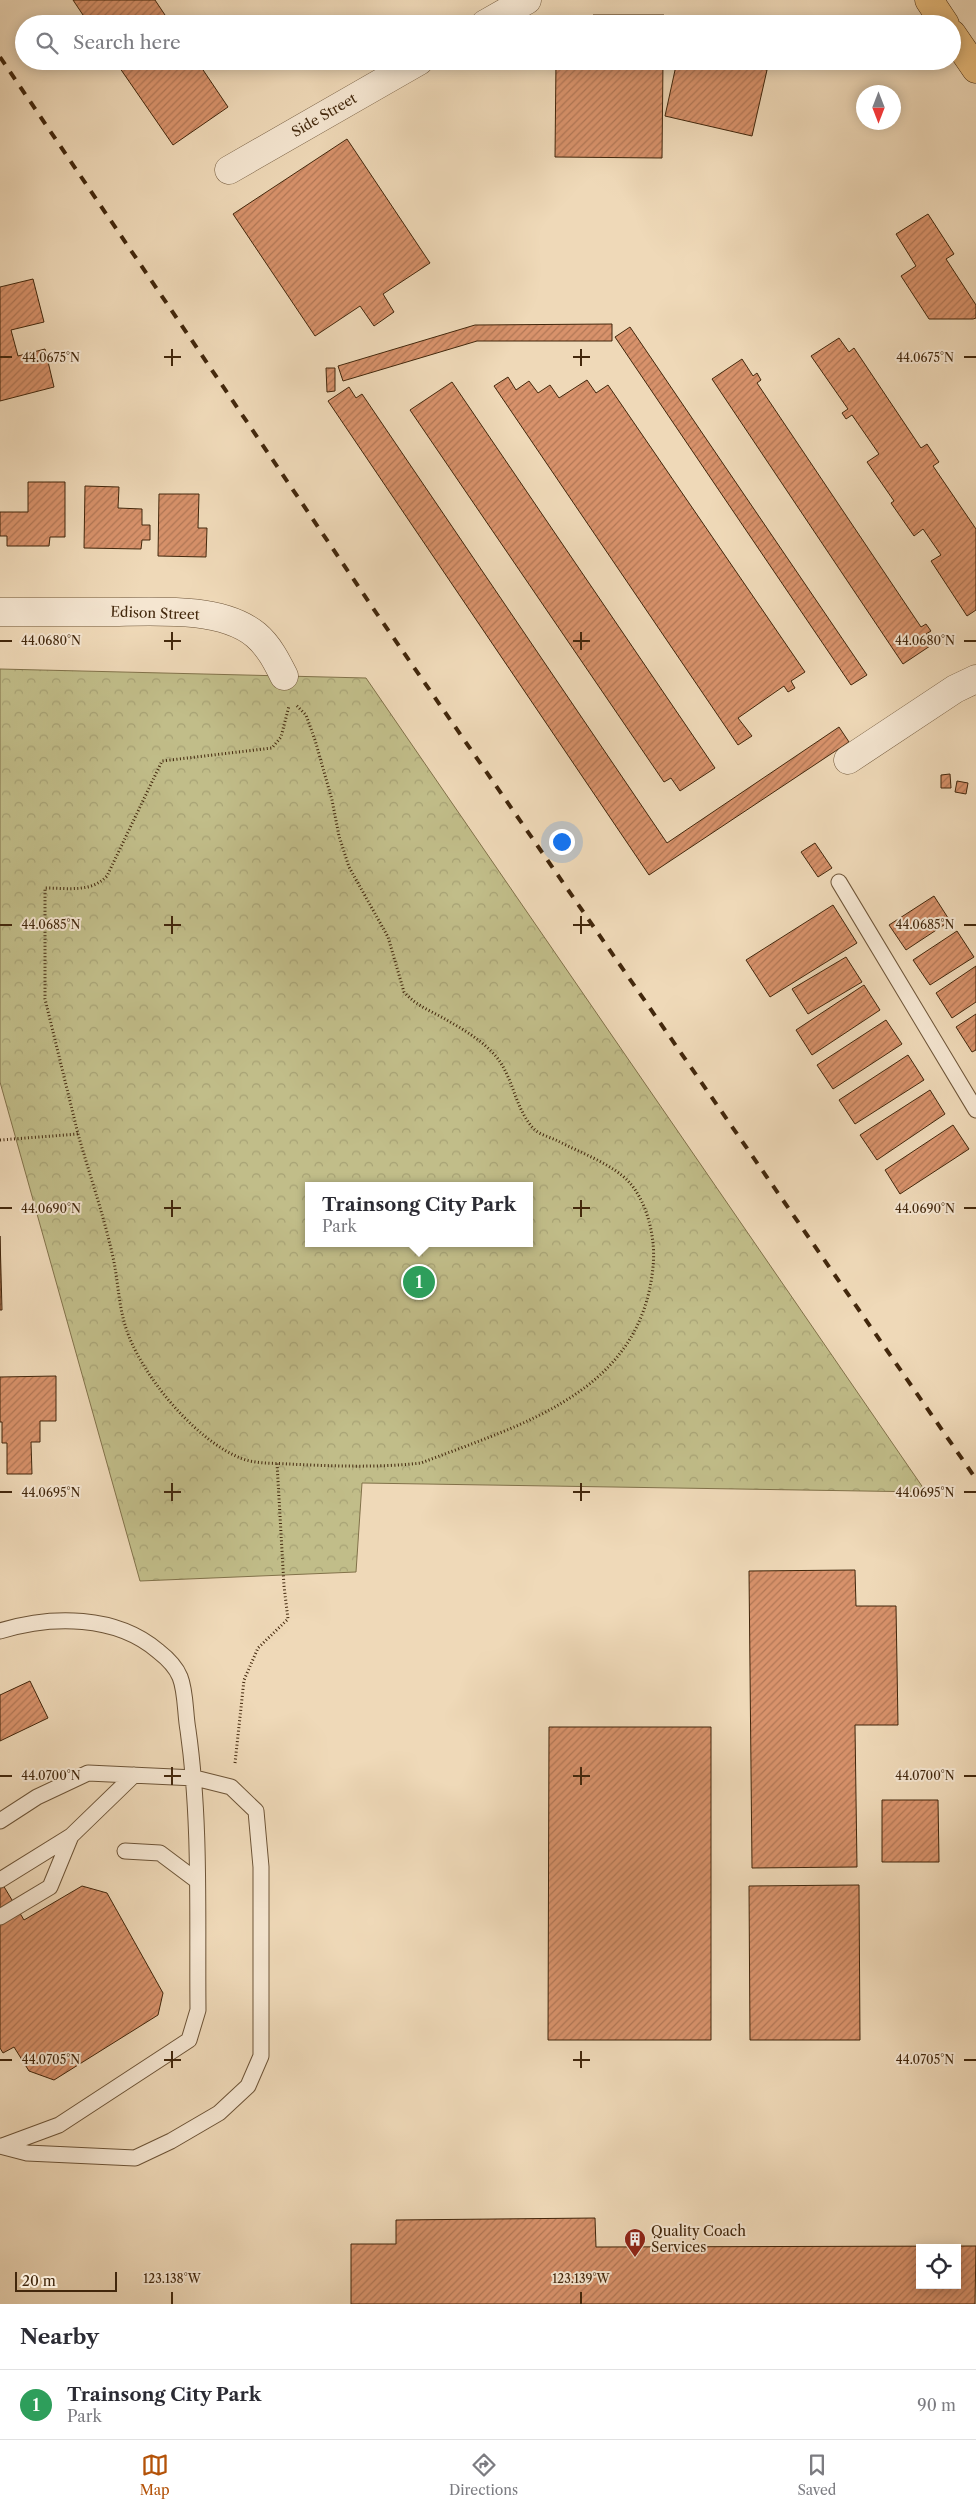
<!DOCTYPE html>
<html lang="en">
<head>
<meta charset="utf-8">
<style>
	body { margin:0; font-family:"Libre Caslon Text",serif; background:#f7f7f7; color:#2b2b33 }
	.controls { position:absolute; right:15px; bottom:15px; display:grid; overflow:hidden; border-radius:0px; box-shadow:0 2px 12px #0003 }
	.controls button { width:45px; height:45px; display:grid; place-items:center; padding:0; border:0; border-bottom:1px solid #e1e1e2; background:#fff; color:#2b2b33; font:25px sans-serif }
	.compass { position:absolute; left:856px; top:85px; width:45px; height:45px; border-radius:50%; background:#fff; box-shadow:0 2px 12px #0003; rotate:180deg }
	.scale { position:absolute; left:15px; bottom:12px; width:102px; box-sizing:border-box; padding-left:5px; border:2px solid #42270c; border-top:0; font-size:14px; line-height:18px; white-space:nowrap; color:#42270c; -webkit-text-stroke:4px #f5e6d1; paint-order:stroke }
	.you { position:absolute; left:561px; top:841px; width:18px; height:18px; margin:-12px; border:4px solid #fff; border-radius:50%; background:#1a73e8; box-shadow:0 0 0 8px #1a73e833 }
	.badge { display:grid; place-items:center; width:32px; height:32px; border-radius:50%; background:#b45309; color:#fff; font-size:16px; font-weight:700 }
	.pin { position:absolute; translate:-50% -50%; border:2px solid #fff; box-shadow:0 1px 5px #0006 }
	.popup { position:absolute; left:305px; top:1182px; width:228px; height:65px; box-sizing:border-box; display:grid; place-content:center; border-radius:0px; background:#fff; filter:drop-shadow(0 1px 4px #0005); font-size:16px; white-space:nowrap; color:#7c7c81 }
	.popup b { font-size:19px; color:#2b2b33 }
	.popup::after { content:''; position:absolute; left:50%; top:100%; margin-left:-10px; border:10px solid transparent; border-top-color:#fff }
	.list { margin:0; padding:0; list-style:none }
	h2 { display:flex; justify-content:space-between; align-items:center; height:65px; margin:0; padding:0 20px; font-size:21px }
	h2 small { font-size:16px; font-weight:400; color:#7c7c81 }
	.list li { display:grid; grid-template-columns:32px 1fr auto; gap:15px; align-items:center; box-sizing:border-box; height:70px; padding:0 20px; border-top:1px solid #e1e1e2 }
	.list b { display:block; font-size:19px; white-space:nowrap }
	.list p { margin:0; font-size:16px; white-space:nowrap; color:#7c7c81 }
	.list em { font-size:16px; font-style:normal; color:#7c7c81 }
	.icon { flex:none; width:28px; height:28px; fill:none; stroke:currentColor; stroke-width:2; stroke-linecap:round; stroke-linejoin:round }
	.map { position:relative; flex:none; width:976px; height:2304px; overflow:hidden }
	.search { position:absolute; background:#fff; box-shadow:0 2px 12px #0003; left:15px; right:15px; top:15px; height:55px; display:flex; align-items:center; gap:12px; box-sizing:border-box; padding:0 18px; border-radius:28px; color:#7c7c81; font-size:19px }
	.sheet { height:135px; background:#fff }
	nav { display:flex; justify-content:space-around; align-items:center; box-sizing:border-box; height:70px; border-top:1px solid #e1e1e2; background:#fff; font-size:14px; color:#7c7c81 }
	nav a { display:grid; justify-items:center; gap:2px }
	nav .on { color:#b45309 }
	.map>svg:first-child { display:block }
	.park { fill:url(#park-crowns); stroke:#82724a; fill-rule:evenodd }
	.building { fill:url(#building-hatch); stroke:#42270c; fill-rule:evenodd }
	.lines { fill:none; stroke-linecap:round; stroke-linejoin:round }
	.lane-casing { stroke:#6d5437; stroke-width:17 }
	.street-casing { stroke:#6d5437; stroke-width:29 }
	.primary-casing { stroke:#42270c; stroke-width:29 }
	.path { stroke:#42270c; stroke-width:3; stroke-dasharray:1 2.5; stroke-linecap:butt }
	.lane { stroke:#f5e6d1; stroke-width:15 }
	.street { stroke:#f5e6d1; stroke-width:28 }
	.primary { stroke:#e8bc7c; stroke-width:28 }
	.rail { stroke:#42270c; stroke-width:4; stroke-dasharray:9 9; stroke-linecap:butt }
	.ticks { fill:none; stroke:#42270c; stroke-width:2 }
	.labels { text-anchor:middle; stroke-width:4; stroke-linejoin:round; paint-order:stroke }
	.street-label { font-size:14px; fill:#42270c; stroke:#f5e6d1 }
	.poi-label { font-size:14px; fill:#42270c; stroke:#f5e6d1; text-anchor:start }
	.ticks-label { font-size:12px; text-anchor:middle; fill:#42270c; stroke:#f5e6d1; stroke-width:4; stroke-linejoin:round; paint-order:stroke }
</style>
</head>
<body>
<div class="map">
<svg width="976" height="2304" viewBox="0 0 976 2304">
	<defs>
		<pattern id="park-crowns" width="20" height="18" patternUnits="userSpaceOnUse" patternTransform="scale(1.25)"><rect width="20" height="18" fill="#c1bd89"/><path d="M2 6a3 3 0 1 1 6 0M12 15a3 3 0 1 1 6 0" fill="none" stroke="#a7a275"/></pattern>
		<pattern id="building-hatch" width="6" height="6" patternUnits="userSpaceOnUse" patternTransform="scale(1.25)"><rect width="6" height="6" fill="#d8926b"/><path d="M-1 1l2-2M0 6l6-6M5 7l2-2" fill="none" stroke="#b17756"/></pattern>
	</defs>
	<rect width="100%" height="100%" fill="#efd9b8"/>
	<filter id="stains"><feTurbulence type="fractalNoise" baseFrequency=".004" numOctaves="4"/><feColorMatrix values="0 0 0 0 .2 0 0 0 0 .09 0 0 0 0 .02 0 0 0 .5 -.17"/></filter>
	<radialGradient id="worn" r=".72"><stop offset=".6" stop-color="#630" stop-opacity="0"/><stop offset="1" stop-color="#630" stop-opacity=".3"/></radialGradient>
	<!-- park -->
	<path class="park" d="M0 669 366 678 926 1492 362 1483 356 1572 140 1581 0 1082ZM309 1186H529V1243H309Z"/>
	<!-- building -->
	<path class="building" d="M73 0H155L171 24H89Z
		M593 15H664V24H593Z
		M115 61H197L228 107 173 145Z
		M556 61H663L662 158 555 157Z
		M677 61H727L767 70 752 136 665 116Z
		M347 139 430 263 383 294 394 312 374 326 360 306 315 336 233 214Z
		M928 214 954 254 946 259 976 305V318L973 319H929L901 276 916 266 896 234Z
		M33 279 44 322 11 330 18 356 45 349 54 387 0 401V287Z
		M612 324V341H477L343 381 338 366 475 325Z
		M630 327 867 675 851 685 615 337Z
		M839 338 849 352 854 348 921 448 927 444 939 462 933 466 976 529V610L967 616 931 561 941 555 923 529 914 536 891 503 894 501 867 462 879 454 852 415 846 419 842 413 848 409 811 356Z
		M742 359 753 376 757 373 761 380 757 383 921 627 926 624 931 631 926 634 933 644 903 664 712 379Z
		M326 368H335V391L327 392Z
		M508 377 516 390 529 381 538 393 550 385 559 398 587 380 596 393 608 385 805 672 791 681 795 688 788 692 784 686 738 718 752 736 738 745 494 386Z
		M452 382 715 768 680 791 671 778 664 782 410 410Z
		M349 387 356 398 362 394 667 843 839 727 849 742 649 875 328 401Z
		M28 482H65V537H50L49 546H7V536H0V512H28Z
		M85 486 119 487 118 508 142 509V525H150V540H142L141 549 84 548Z
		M159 494H199L198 528H207L206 557 158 556Z
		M950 774 951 788H941V775Z
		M957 781 968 783 966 794 955 792Z
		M815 843 832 868 818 877 801 852Z
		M934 896 950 921 906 950 889 925Z
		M833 905 857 943 770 997 746 960Z
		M957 931 974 957 930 985 913 960Z
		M846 957 862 982 808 1014 792 989Z
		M976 966V1002L952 1018 936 993Z
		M864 985 880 1010 812 1055 796 1030Z
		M976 1014V1050L972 1052 956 1027Z
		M886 1020 902 1044 833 1089 817 1065Z
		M908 1055 924 1080 855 1124 839 1100Z
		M930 1090 945 1114 877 1160 860 1135Z
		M953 1125 969 1149 900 1194 885 1170Z
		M0 1236 2 1310H0Z
		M56 1376V1421H40V1442H31L32 1474H7V1443H2V1422H0V1377Z
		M855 1570 856 1606H896L898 1725H855L857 1867 752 1868 749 1571Z
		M30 1681 48 1718 0 1741V1695Z
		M549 1727H711V2040H548Z
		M882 1800H938L939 1862H882Z
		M0 1880 24 1920 82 1886 107 1893 163 1993 158 2015 54 2080 29 2071 14 2047 3 2053 0 2048Z
		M859 1885 860 2040H750L749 1886Z
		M595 2218 596 2247 976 2246 975 2304H351V2244H396V2220ZM920 2248H957V2285H920Z"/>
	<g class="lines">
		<!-- lane casing -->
		<g class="lane-casing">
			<path id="lane" d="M839 882 976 1110
				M0 1631C52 1615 116 1615 158 1651 167 1658 176 1667 180 1677 186 1692 185 1714 188 1730 201 1822 197 1917 198 2010L189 2040 59 2125 5 2145
				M0 1821 37 1797 88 1773 195 1778 231 1787 256 1811 261 1867V2056L248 2086 219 2113 171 2141 135 2158 27 2153 0 2146
				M125 1851 160 1853 196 1880
				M0 1880 71 1836 134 1775
				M0 1917 50 1887 71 1836"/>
		</g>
		<!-- street casing -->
		<g class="street-casing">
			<path id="street" d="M485 24 527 0
				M229 170 419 61
				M0 612C35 612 69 612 104 612 149 612 220 605 256 635 269 646 277 662 284 676
				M848 760 955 689 976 679"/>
		</g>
		<!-- primary casing -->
		<g class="primary-casing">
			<path id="primary" d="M929 0 945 24
				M952 34 976 69"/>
		</g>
		<!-- path -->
		<path class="path" d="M78 1134C90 1176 105 1219 114 1262 118 1283 119 1305 125 1325 139 1373 196 1442 243 1459 257 1464 273 1463 288 1464 331 1466 378 1468 421 1463 522 1424 641 1393 653 1267 656 1240 648 1203 629 1182 614 1165 579 1152 558 1141 550 1137 540 1135 534 1129 513 1107 514 1073 491 1051 478 1038 461 1028 445 1019 431 1011 415 1005 404 992L388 937 349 867 339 836 332 800 315 740 306 715 296 705
			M0 1140 78 1134 45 999V888C67 888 91 893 107 876L162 761 272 748 281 737 289 706
			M235 1763 244 1680 258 1648 288 1619 284 1586 277 1463"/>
		<!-- lane -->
		<use href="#lane" class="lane"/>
		<!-- street -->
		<use href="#street" class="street"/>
		<!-- primary -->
		<use href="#primary" class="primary"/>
		<!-- rail -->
		<path class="rail" d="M0 57 377 614 976 1479"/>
	</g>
	<!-- ticks -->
	<path class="ticks" d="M172 349V366M581 349V366M0 357H12M164 357H181M573 357H590M964 357H976M172 632V650M581 632V650M0 641H12M164 641H181M573 641H590M964 641H976M172 916V934M581 916V934M0 925H12M164 925H181M573 925H590M964 925H976M172 1200V1217M581 1200V1217M0 1208H12M164 1208H181M573 1208H590M964 1208H976M172 1483V1501M581 1483V1501M0 1492H12M164 1492H181M573 1492H590M964 1492H976M172 1767V1785M581 1767V1785M0 1776H12M164 1776H181M573 1776H590M964 1776H976M172 2051V2068M581 2051V2068M0 2060H12M164 2060H181M573 2060H590M964 2060H976M172 2292V2304M581 2292V2304"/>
	<!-- icons -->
	<defs>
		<g id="building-pin" transform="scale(1.125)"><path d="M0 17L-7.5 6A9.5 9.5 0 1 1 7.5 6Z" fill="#8f2418" stroke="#f5e6d1"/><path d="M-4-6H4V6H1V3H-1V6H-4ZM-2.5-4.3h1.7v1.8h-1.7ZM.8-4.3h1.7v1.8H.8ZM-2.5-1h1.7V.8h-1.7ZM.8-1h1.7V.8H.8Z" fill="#fff"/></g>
	</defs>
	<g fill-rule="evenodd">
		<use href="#building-pin" x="635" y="2239"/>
	</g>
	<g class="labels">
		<!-- street labels -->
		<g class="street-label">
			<text transform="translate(324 115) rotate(-30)" y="5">Side Street</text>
			<text transform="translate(155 613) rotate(2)" y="5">Edison Street</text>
		</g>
		<!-- poi labels -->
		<g class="poi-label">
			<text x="651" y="2236">Quality Coach<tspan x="651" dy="16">Services</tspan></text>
		</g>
	</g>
	<g class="ticks-label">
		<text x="925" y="362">44.0675°N</text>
		<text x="51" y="362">44.0675°N</text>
		<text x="51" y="645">44.0680°N</text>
		<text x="925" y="645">44.0680°N</text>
		<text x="51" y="929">44.0685°N</text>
		<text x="925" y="929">44.0685°N</text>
		<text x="51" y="1213">44.0690°N</text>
		<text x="925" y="1213">44.0690°N</text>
		<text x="925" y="1497">44.0695°N</text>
		<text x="51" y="1497">44.0695°N</text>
		<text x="51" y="1780">44.0700°N</text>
		<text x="925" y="1780">44.0700°N</text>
		<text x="925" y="2064">44.0705°N</text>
		<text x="51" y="2064">44.0705°N</text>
		<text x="172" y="2283">123.138°W</text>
		<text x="581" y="2283">123.139°W</text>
	</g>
	<rect width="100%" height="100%" filter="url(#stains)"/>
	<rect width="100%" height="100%" fill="url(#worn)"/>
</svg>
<div class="controls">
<button><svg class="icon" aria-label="locate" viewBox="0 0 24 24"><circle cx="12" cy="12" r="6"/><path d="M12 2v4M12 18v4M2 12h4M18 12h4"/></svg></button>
</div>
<svg class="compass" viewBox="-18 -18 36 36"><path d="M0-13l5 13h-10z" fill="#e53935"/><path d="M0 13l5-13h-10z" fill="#7c7c81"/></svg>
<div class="scale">20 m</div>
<div class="you"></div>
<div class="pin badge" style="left:419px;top:1282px;background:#2e9e5b">1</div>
<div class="popup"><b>Trainsong City Park</b>Park</div>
<div class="search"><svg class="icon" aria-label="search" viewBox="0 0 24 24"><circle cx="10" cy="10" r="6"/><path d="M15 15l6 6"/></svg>Search here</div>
</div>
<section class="sheet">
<h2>Nearby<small></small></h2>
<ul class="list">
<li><span class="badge" style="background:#2e9e5b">1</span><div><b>Trainsong City Park</b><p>Park</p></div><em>90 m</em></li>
</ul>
</section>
<nav>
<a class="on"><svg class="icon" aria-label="map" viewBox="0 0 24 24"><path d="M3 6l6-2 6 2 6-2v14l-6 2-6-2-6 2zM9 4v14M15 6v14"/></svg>Map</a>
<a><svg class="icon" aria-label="directions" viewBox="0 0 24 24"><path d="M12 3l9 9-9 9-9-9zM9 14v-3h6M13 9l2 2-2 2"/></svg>Directions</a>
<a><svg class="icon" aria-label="saved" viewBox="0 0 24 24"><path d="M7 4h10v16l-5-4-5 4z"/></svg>Saved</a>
</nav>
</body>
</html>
